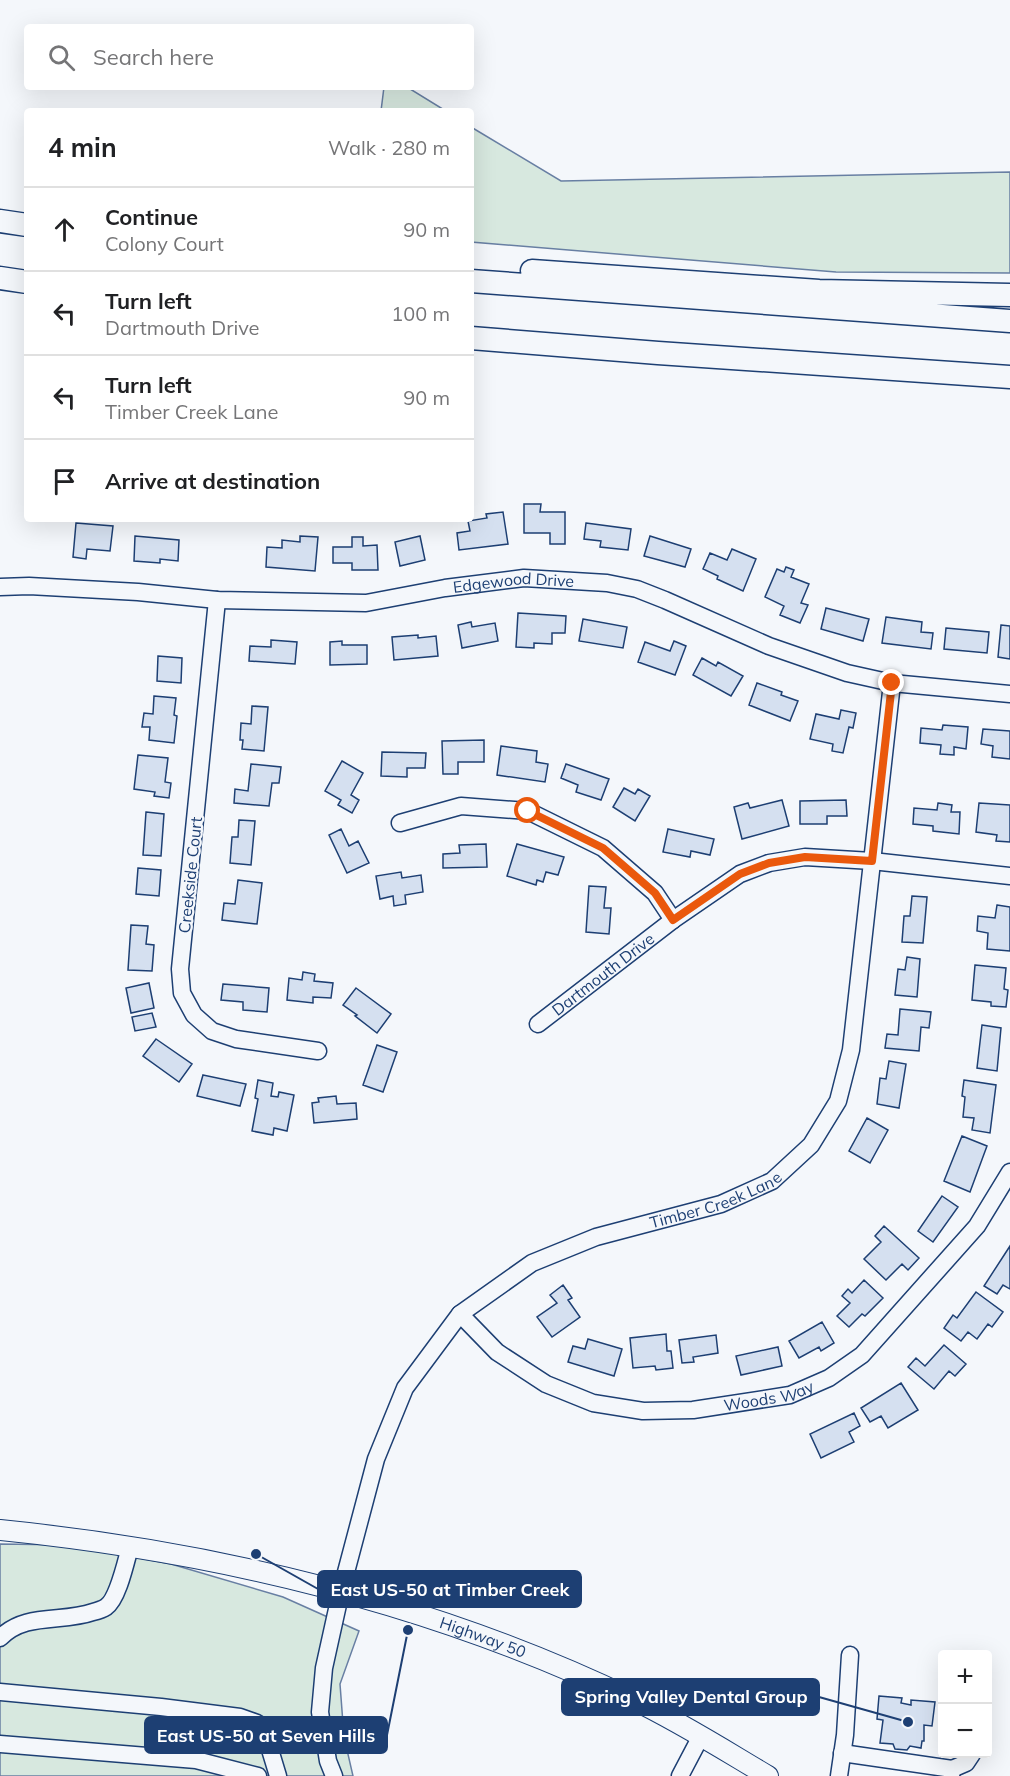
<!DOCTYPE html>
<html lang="en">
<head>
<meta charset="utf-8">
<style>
	body { margin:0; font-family:Mulish,sans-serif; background:#f6f6f6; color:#202124 }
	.controls { position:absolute; right:18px; bottom:18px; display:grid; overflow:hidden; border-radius:6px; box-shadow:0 6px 24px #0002 }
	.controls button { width:54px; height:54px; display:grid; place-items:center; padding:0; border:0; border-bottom:2px solid #e0e0e0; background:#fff; color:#202124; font:30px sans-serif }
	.stop { position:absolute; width:18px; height:18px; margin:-14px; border:4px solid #ea580c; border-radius:50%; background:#fff }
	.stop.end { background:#ea580c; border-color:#fff; box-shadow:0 2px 6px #0008 }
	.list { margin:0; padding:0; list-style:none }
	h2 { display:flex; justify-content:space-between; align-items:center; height:78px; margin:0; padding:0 24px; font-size:26px }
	h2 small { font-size:20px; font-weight:400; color:#757577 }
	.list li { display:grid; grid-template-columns:39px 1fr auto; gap:18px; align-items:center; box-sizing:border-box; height:84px; padding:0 24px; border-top:2px solid #e0e0e0 }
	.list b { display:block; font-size:22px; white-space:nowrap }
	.list p { margin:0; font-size:20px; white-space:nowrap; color:#757577 }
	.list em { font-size:20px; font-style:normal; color:#757577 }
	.icon { flex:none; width:33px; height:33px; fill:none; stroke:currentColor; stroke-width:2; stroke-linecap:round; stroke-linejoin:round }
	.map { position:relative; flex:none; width:1010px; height:1776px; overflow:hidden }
	.search { position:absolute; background:#fff; box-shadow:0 6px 24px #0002; left:24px; top:24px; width:450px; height:66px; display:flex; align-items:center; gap:15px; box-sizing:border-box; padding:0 21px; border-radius:6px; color:#757577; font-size:22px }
	.panel { position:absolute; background:#fff; box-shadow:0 6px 24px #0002; left:24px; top:108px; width:450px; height:414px; border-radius:6px }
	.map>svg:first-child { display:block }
	.green { fill:#d7e8df; stroke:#687fa3; stroke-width:1.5 }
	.building { fill:#d5e0f0; stroke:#1d3f73; stroke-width:1.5 }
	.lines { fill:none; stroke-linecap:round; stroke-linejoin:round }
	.minor-casing { stroke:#1d3f73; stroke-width:19 }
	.major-casing { stroke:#1d3f73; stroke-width:22 }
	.highway-casing { stroke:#1d3f73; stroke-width:25 }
	.minor { stroke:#f4f7fb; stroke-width:16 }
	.major { stroke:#f4f7fb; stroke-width:20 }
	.highway { stroke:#f4f7fb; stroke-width:22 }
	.route { stroke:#ea580c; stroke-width:8 }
	.labels { text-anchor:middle; stroke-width:4.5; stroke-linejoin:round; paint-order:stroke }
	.street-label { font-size:16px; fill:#1d3f73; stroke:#f4f7fb }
	.leader { fill:none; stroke:#1d3f73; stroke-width:2 }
	.callout-dot { fill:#1d3f73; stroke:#f4f7fb; stroke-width:2 }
	.callout { fill:#1d3f73; stroke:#1d3f73; stroke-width:2 }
	.callout-label { font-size:18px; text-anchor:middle; font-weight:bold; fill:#fff }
</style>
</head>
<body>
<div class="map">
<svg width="1010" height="1776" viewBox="0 0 1010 1776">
	<rect width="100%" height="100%" fill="#f4f7fb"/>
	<!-- green -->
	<path class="green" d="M384 87H407L446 111H381Z
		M471 127 561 181 1010 172V273L836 272 471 242Z
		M0 1544 70 1545 171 1564 283 1597 359 1631 340 1684 344 1737 353 1776H0Z"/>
	<!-- building -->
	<path class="building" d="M524 504H541L540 512H565V544H550V533H524Z
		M503 512 508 544 459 550 457 533 470 531 468 521 487 518 486 514Z
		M76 523 113 526 110 551 87 549 86 559 73 557Z
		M586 523 631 529 628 550 600 547 601 541 584 539Z
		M135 536 179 540 178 561 160 559V563L134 561Z
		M300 536 318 537 315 571 266 567 267 547 282 548V540L300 542Z
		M420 536 425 560 400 566 395 542Z
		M650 536 691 549 685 567 644 556Z
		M352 537H363V546L377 545 378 570H352V563H333V547H352Z
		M732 549 756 559 743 591 717 579 718 576 703 569 710 553 727 560Z
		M786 567 794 570 791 577 809 584 801 603 808 605 800 623 780 615 784 606 765 597 777 569 784 572Z
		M826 608 869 619 863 641 821 629Z
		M518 613 566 616 565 633H552V644L534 643V648L516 647Z
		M886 617 922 622 921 632 933 633 931 649 882 643Z
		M583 619 627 627 623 648 579 641Z
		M471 622 472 627 495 623 498 641 462 648 458 625Z
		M1001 625 1010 626V659L998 657Z
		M946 628 989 632 987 653 944 649Z
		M418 635V638L436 636 438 656 394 660 392 637Z
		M271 640 297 642 295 664 249 661 250 646 271 647Z
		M342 641V645H367V664L330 665V642Z
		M674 641 686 646 675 675 638 662 645 642 670 651Z
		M158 656 182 658 181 683 157 681Z
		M702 658 716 666 718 662 743 676 731 696 693 675Z
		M757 683 782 692 781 695 798 701 790 721 749 705Z
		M154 696 176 698 174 715 177 716 174 743 149 740 150 727H142L144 713 153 714Z
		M252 706 268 707 264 751 242 749 243 740H240L241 723 251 724Z
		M841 710 856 713 853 728 849 727 843 753 832 751 833 744 810 739 816 714 839 719Z
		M943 725 968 727 966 749 954 747V755L940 754 941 745 920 743 921 728 942 730Z
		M983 729 1010 731V759L992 757 993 746 981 744Z
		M484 740V762H458V774H443L442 741Z
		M501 746 537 751 536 762 548 764 545 782 497 775Z
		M382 752 426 753 425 768H407V777L381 776Z
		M138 755 168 758 165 782 171 783 169 798 154 796 155 792 134 789Z
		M342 761 363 773 351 795 359 800 352 813 338 805 341 800 325 791Z
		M251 764 281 767 279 783H272L269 806 234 803 235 789 248 791Z
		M566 764 609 779 601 800 576 792 578 785 561 778Z
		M624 788 635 794 638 789 650 796 635 821 613 807Z
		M782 800 789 826 742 839 734 807 748 803 750 808Z
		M846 800 847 816H827V824H800V801Z
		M938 803 952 805 951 812H960L959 834 933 831V826L913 824 914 808 937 810Z
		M979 803 1010 805V842L996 841 997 835 976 832Z
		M146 812 164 814 161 856 143 855Z
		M239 820 255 821 251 865 230 863 232 837H238Z
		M341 829 349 846 358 841 369 863 347 873 329 835Z
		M668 829 714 839 710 855 691 851 690 857 663 852Z
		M486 844 487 867 443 868V854L460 853 459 845Z
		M517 844 564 857 558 875 546 872 543 882 537 880 536 885 507 876Z
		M138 868 161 870 159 896 136 894Z
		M401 872 402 878 421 875 423 892 405 895 406 904 394 906 393 896 380 899 376 876Z
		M238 880 262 883 257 924 222 920 224 903 235 904Z
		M589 886 606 887 604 908H611L609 934 586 932Z
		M912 896 927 897 923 943 902 942 904 916H910Z
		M997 905 1010 907V951L987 949 988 933 977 931 978 916 995 918Z
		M131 925 148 926 146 944 154 945 152 971 128 970Z
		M907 957 920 959 917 997 895 995 898 969 905 970Z
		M975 965 1006 968 1004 989 1008 990 1006 1007 991 1006V1002L972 1000Z
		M303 972 315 974 314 981 333 983 331 998 313 997V1003L287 1000 289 978 302 980Z
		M149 983 154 1008 131 1013 126 988Z
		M223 984 269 988 267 1012 243 1010V1002L221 1000Z
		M356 988 391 1014 377 1033 355 1016 357 1015 343 1005Z
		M900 1009 931 1012 929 1028 921 1027 919 1051 885 1048 887 1034 898 1035Z
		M152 1013 156 1027 135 1031 132 1017Z
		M982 1025 1001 1028 997 1071 977 1068Z
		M156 1039 192 1064 179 1082 143 1056Z
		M377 1045 397 1052 383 1092 363 1085Z
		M889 1061 906 1064 899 1108 877 1104 880 1078 886 1079Z
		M203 1075 246 1084 240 1106 197 1096Z
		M258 1080 273 1083 271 1096 278 1097 279 1092 294 1095 287 1131 274 1128 273 1135 252 1131 258 1099 255 1098Z
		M964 1080 996 1085 990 1133 972 1130 974 1118 963 1117 965 1097 962 1096Z
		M336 1096 337 1104 356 1103 357 1119 314 1123 312 1103 319 1102 318 1098Z
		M867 1118 888 1130 870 1163 849 1151Z
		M962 1136 987 1146 970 1192 944 1181Z
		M942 1196 958 1207 933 1242 918 1231Z
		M884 1226 919 1258 908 1270 902 1264 886 1280 864 1259 881 1242 875 1236Z
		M1010 1246V1289L1003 1285 997 1294 984 1286Z
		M864 1280 883 1298 865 1316 862 1314 849 1327 837 1316 850 1303 842 1296 848 1289 852 1293Z
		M563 1285 572 1298 568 1300 580 1317 552 1337 537 1317 557 1303 550 1295Z
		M976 1292 1003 1312 992 1327 988 1324 977 1339 968 1332 961 1341 944 1328 953 1315 957 1318Z
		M822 1322 834 1343 821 1351 819 1347 799 1358 789 1341Z
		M666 1334 667 1351H671L673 1368 656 1370 655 1366 633 1368 630 1338Z
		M716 1335 718 1353 693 1357 694 1362 682 1363 679 1340Z
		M588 1339 622 1349 614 1376 568 1362 573 1346 585 1349Z
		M944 1345 966 1364 955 1376 949 1371 934 1389 908 1367 916 1358 925 1366Z
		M778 1347 782 1366 741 1375 736 1356Z
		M901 1383 918 1410 888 1428 881 1416 870 1422 861 1408Z
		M854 1413 860 1426 849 1432 854 1442 821 1458 810 1434Z
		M879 1696 902 1698 901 1703 911 1705V1700L935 1702 932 1726 924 1725V1741H922L921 1748 910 1746 907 1750 895 1749 893 1744 880 1743 883 1720 877 1719Z"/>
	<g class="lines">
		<!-- minor casing -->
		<g class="minor-casing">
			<g id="minor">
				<path id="s1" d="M0 587 29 586 138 592 217 600 366 603 445 588 524 578 607 583 637 589 665 600 769 646 847 673 892 683 1010 694"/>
				<path d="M217 600 180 969 182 993 194 1015 212 1031 236 1039 318 1051"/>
				<path d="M400 823 461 806 528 811 603 848 655 893 673 920"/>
				<path id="s2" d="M538 1024 673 920 740 874 769 863 805 857 872 861 1010 876"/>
				<path id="s3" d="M460 1314 497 1352 546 1384 593 1403 643 1411 693 1410 790 1395 829 1378 862 1355 977 1226 1010 1172"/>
				<path d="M0 1638C25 1612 62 1623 93 1612 97 1611 103 1609 106 1607 118 1599 126 1561 130 1547"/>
				<path d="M0 1692 161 1707 240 1717 257 1723 268 1743 278 1776"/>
				<path d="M0 1744 196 1760 258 1776"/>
				<path d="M842 1753 952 1769 951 1776"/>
				<path d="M952 1769 966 1763 972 1754"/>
				<path id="s4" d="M334 1776 328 1761 320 1712 324 1668 341 1591 376 1459 405 1388 460 1314 532 1263 596 1237 721 1204 772 1181 811 1145 838 1101 851 1050 892 683"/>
				<path d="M680 1776 701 1736"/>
				<path d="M839 1776 845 1735 850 1655"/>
			</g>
		</g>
		<!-- major casing -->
		<g class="major-casing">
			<g id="major">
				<path id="s5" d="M0 1530C219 1552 435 1604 634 1700 680 1722 724 1750 768 1776"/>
			</g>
		</g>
		<!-- highway casing -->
		<g class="highway-casing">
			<path id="highway" d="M0 221 27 225
				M532 271 819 291 1010 295
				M0 278 27 282
				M471 281 1010 321
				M471 338 658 353 1010 377"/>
		</g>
		<!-- minor -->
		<use href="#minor" class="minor"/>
		<!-- major -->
		<use href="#major" class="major"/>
		<!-- highway -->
		<use href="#highway" class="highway"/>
	</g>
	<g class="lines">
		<!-- route -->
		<path class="route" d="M528 811 603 848 655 893 673 920 740 874 769 863 805 857 872 861 892 683"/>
	</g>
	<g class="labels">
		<!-- street labels -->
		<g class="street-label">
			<text dy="6" stroke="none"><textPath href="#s1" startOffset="516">Edgewood Drive</textPath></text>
			<text transform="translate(190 875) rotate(-84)" y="6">Creekside Court</text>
			<text dy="6" stroke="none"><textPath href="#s2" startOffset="82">Dartmouth Drive</textPath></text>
			<text dy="6" stroke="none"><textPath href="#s4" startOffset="777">Timber Creek Lane</textPath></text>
			<text dy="6" stroke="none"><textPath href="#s3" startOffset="340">Woods Way</textPath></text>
			<text dy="6" stroke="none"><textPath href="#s5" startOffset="496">Highway 50</textPath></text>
		</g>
	</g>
	<!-- callouts -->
	<path class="leader" d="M256 1554L318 1589M908 1722L819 1697M408 1630L387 1735"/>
	<g class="callout-dot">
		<circle cx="256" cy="1554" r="6"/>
		<circle cx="908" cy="1722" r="6"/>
		<circle cx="408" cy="1630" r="6"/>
	</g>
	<g class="callout">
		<rect x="318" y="1571" width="263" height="36" rx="6"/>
		<rect x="562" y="1679" width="257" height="36" rx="6"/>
		<rect x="145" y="1717" width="242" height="36" rx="6"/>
	</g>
	<g class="callout-label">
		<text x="450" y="1596">East US-50 at Timber Creek</text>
		<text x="691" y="1703">Spring Valley Dental Group</text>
		<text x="266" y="1742">East US-50 at Seven Hills</text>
	</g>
</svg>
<div class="controls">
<button>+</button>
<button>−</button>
</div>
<div class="stop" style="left:528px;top:811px"></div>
<div class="stop end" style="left:892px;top:683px"></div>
<div class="search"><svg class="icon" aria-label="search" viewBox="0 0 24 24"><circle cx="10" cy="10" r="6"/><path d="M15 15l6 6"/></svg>Search here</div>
<section class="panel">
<h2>4 min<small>Walk · 280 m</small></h2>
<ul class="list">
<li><svg class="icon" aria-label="ahead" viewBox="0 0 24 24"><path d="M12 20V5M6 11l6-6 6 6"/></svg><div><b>Continue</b><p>Colony Court</p></div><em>90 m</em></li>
<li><svg class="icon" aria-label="left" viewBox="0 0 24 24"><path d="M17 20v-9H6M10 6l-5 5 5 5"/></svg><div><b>Turn left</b><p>Dartmouth Drive</p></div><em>100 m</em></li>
<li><svg class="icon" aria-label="left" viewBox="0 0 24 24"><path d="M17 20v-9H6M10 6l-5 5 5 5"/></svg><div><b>Turn left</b><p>Timber Creek Lane</p></div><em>90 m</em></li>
<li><svg class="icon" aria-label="arrive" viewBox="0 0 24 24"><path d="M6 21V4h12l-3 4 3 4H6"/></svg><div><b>Arrive at destination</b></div></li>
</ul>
</section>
</div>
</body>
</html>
